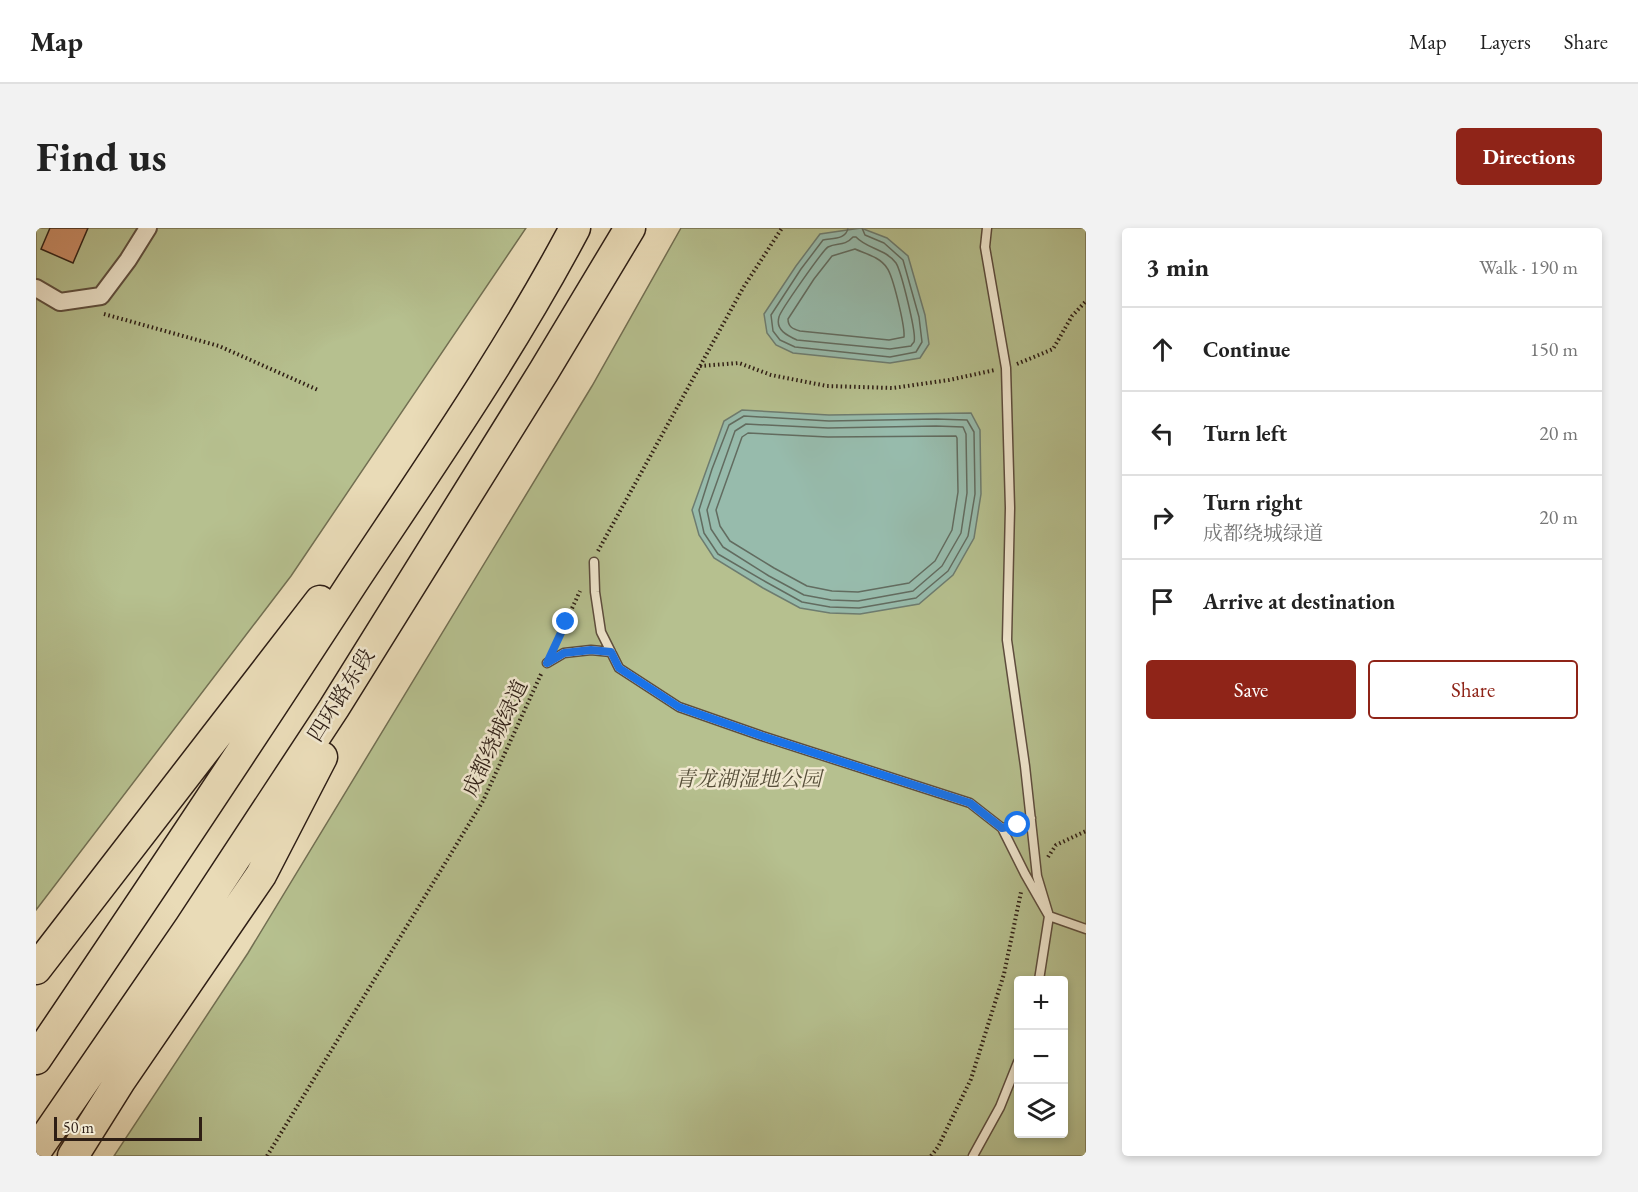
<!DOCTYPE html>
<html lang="en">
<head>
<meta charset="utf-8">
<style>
	body { margin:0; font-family:"EB Garamond","Noto Serif SC",serif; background:#f2f2f2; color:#222 }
	.controls { position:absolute; right:18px; bottom:18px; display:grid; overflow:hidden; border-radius:6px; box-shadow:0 3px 9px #0003 }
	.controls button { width:54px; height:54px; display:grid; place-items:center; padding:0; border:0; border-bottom:2px solid #e0e0e0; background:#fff; color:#222; font:30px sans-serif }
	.scale { position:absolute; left:18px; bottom:15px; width:148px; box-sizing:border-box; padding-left:6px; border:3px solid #2e1e15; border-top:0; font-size:16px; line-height:21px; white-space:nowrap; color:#2e1e15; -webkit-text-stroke:4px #f1e8d0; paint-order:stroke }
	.stop { position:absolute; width:18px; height:18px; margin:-14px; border:4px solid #1a73e8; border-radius:50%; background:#fff }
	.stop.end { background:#1a73e8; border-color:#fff; box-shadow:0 2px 6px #0008 }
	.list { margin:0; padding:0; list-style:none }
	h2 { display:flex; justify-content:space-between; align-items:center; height:78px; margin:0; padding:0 24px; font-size:26px }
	h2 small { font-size:20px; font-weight:400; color:#767676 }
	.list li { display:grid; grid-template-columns:39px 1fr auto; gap:18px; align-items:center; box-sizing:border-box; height:84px; padding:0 24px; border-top:2px solid #e0e0e0 }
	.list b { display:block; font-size:22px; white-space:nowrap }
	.list p { margin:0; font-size:20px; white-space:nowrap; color:#767676 }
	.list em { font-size:20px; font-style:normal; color:#767676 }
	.actions { display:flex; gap:12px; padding:18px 24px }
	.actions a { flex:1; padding:14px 0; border:2px solid #8f2418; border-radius:6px; text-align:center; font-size:21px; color:#8f2418 }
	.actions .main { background:#8f2418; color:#fff }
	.icon { flex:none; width:33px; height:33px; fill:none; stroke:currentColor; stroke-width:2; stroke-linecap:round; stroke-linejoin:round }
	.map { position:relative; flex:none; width:1050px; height:928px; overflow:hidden; border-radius:6px }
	header { display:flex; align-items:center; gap:36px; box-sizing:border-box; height:84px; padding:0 30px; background:#fff; border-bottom:2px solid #e0e0e0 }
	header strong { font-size:28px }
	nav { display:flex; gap:33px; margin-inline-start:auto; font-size:21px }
	.intro { display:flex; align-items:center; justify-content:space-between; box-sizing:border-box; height:144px; padding:0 36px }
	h1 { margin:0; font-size:42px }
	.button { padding:15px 27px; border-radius:6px; background:#8f2418; color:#fff; font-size:21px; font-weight:700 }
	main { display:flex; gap:36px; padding:0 36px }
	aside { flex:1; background:#fff; border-radius:6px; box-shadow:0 3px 9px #0003 }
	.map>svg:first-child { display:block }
	.green { fill:#b6c08f; stroke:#726f52; stroke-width:1.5; fill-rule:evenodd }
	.water { fill:#97bbac; stroke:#6d7c70; stroke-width:1.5 }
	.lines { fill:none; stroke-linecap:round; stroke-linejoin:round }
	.shore { stroke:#626c60; stroke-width:1.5 }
	.building { fill:#cb8d67; stroke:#2e1e15; stroke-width:1.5 }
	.lane-casing { stroke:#5d4d3e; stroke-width:11 }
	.street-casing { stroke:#5d4d3e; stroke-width:20 }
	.highway-casing { stroke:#2e1e15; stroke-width:33 }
	.path { stroke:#2e1e15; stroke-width:4; stroke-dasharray:1.5 3; stroke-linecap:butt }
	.lane { stroke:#f1e8d0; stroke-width:8 }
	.street { stroke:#f1e8d0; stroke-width:16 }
	.highway { stroke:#e9dbb7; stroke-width:30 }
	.route { stroke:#1a73e8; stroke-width:8 }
	.labels { text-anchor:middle; stroke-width:5; stroke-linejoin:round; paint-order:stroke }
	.street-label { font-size:21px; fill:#2e1e15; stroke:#f1e8d0 }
	.park-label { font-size:21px; font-style:italic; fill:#574f3a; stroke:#f1e8d0 }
</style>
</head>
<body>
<header>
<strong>Map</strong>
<nav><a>Map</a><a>Layers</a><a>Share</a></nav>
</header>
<div class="intro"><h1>Find us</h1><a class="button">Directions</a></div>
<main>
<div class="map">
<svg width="1050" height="928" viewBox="0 0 1050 928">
	<rect width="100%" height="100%" fill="#e9dbb7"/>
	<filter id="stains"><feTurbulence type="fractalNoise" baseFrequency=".00333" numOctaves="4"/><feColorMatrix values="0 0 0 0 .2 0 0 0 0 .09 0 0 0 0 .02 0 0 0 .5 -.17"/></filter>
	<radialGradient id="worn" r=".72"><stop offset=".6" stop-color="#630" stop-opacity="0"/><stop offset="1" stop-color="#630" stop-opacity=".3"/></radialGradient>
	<!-- green -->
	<path class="green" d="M0 0H490L255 348 0 682Z
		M645 0H1050V928H78L212 725 556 158ZM982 752H1028V906H982Z"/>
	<!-- water -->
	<path class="water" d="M825 0 851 10 872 28 889 87 893 116 884 130 854 135 757 125 740 117 731 105 728 86 760 38 784 6Z
		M706 182 793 187 935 185 944 202 945 266 938 310 917 347 883 376 824 386 794 385 764 380 727 360 678 330 663 307 656 282 688 193Z"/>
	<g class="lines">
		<!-- shore -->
		<path class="shore" d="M812 0C810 12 796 10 787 12L765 41 735 87 737 103 744 112 759 119 854 129 880 124 886 114 883 89 867 32 848 15 829 7 826 0
			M817 9H820C831 21 850 21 860 35 865 43 881 106 878 114 877 115 876 116 875 118L854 121 761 112C752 108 739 102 743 89 744 83 787 22 792 19 801 14 808 19 817 9Z
			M819 21C830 26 844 29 851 40 857 48 869 98 868 109L853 112 764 103C757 101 752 99 752 91L778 51 796 28Z
			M708 188 793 193 900 191 931 192 938 204 939 266 932 308 912 343 880 370 823 380 794 379 766 374 730 354 682 326 668 305 663 282 676 241 693 197Z
			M710 196 792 200 900 198 927 199 930 206 931 265 925 305 906 338 877 363 822 373 795 372 768 367 733 348 687 319 675 301 671 282 699 203Z
			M712 205 792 209 920 208 921 210 922 264 916 302 899 333 873 355 822 364 796 363 771 358 738 340 694 313 684 298 680 282 706 209Z"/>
	</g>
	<!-- building -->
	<path class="building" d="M14 0H52L37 35 5 21Z"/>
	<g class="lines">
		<!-- lane casing -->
		<g class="lane-casing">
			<path id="lane" d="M951 0 949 19 970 140 974 280 971 412 989 538 1001 648 1013 688 1003 752
				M558 334 559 364 565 404 583 440 643 479 726 508 934 575 966 600 989 646 1013 688 1050 701
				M511 435 528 425 555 422 575 424
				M966 600 982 598 995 590
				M937 928 964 879 982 834"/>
		</g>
		<!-- street casing -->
		<g class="street-casing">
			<path id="street" d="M0 60 24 74 65 68 92 32 112 0"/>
		</g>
		<!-- highway casing -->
		<g class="highway-casing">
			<path id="highway" d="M0 741 284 373
				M0 831C107 673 213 514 317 354 394 238 474 123 539 0
				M0 923 154 699 298 480 508 143 594 0
				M37 928 84 853 225 647 286 529"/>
		</g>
		<!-- path -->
		<path class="path" d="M68 86 183 118 282 162
			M981 136 1017 121 1036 88 1050 73
			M664 138 703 135 735 147 791 158 857 160 913 152 959 142
			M562 323 707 60 746 0
			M521 413 544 363
			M1012 629 1020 617 1050 603
			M231 928 447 573 506 444
			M895 928 902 919 935 851 968 746 985 664"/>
		<!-- lane -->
		<use href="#lane" class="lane"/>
		<!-- street -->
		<use href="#street" class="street"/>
		<!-- highway -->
		<use href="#highway" class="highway"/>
	</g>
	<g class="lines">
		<!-- route -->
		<path class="route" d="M530 394 511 435 528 425 555 422 575 424 583 440 643 479 726 508 934 575 966 600 982 597"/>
	</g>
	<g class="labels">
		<!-- street labels -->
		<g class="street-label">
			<text transform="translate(305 467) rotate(-58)" y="7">四环路东段</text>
			<text transform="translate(459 510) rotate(-65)" y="7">成都绕城绿道</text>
		</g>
		<!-- park labels -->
		<g class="park-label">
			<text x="712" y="558">青龙湖湿地公园</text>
		</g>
	</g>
	<rect width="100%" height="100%" filter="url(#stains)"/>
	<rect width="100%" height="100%" fill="url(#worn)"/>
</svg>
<div class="controls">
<button>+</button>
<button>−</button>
<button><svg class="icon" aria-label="layers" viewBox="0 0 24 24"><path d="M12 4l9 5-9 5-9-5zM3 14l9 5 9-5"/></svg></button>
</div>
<div class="scale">50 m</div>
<div class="stop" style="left:982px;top:597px"></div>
<div class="stop end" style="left:530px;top:394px"></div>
</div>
<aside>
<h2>3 min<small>Walk · 190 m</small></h2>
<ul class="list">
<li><svg class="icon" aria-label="ahead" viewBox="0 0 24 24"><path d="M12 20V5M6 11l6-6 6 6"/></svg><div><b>Continue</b></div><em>150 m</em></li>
<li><svg class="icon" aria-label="left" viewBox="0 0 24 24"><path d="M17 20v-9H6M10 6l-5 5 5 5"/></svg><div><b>Turn left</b></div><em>20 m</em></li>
<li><svg class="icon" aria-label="right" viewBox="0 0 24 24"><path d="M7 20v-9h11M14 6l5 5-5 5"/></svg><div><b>Turn right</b><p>成都绕城绿道</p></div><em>20 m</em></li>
<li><svg class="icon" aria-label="arrive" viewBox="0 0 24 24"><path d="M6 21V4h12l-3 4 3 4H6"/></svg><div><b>Arrive at destination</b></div></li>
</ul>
<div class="actions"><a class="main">Save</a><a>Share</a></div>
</aside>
</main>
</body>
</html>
